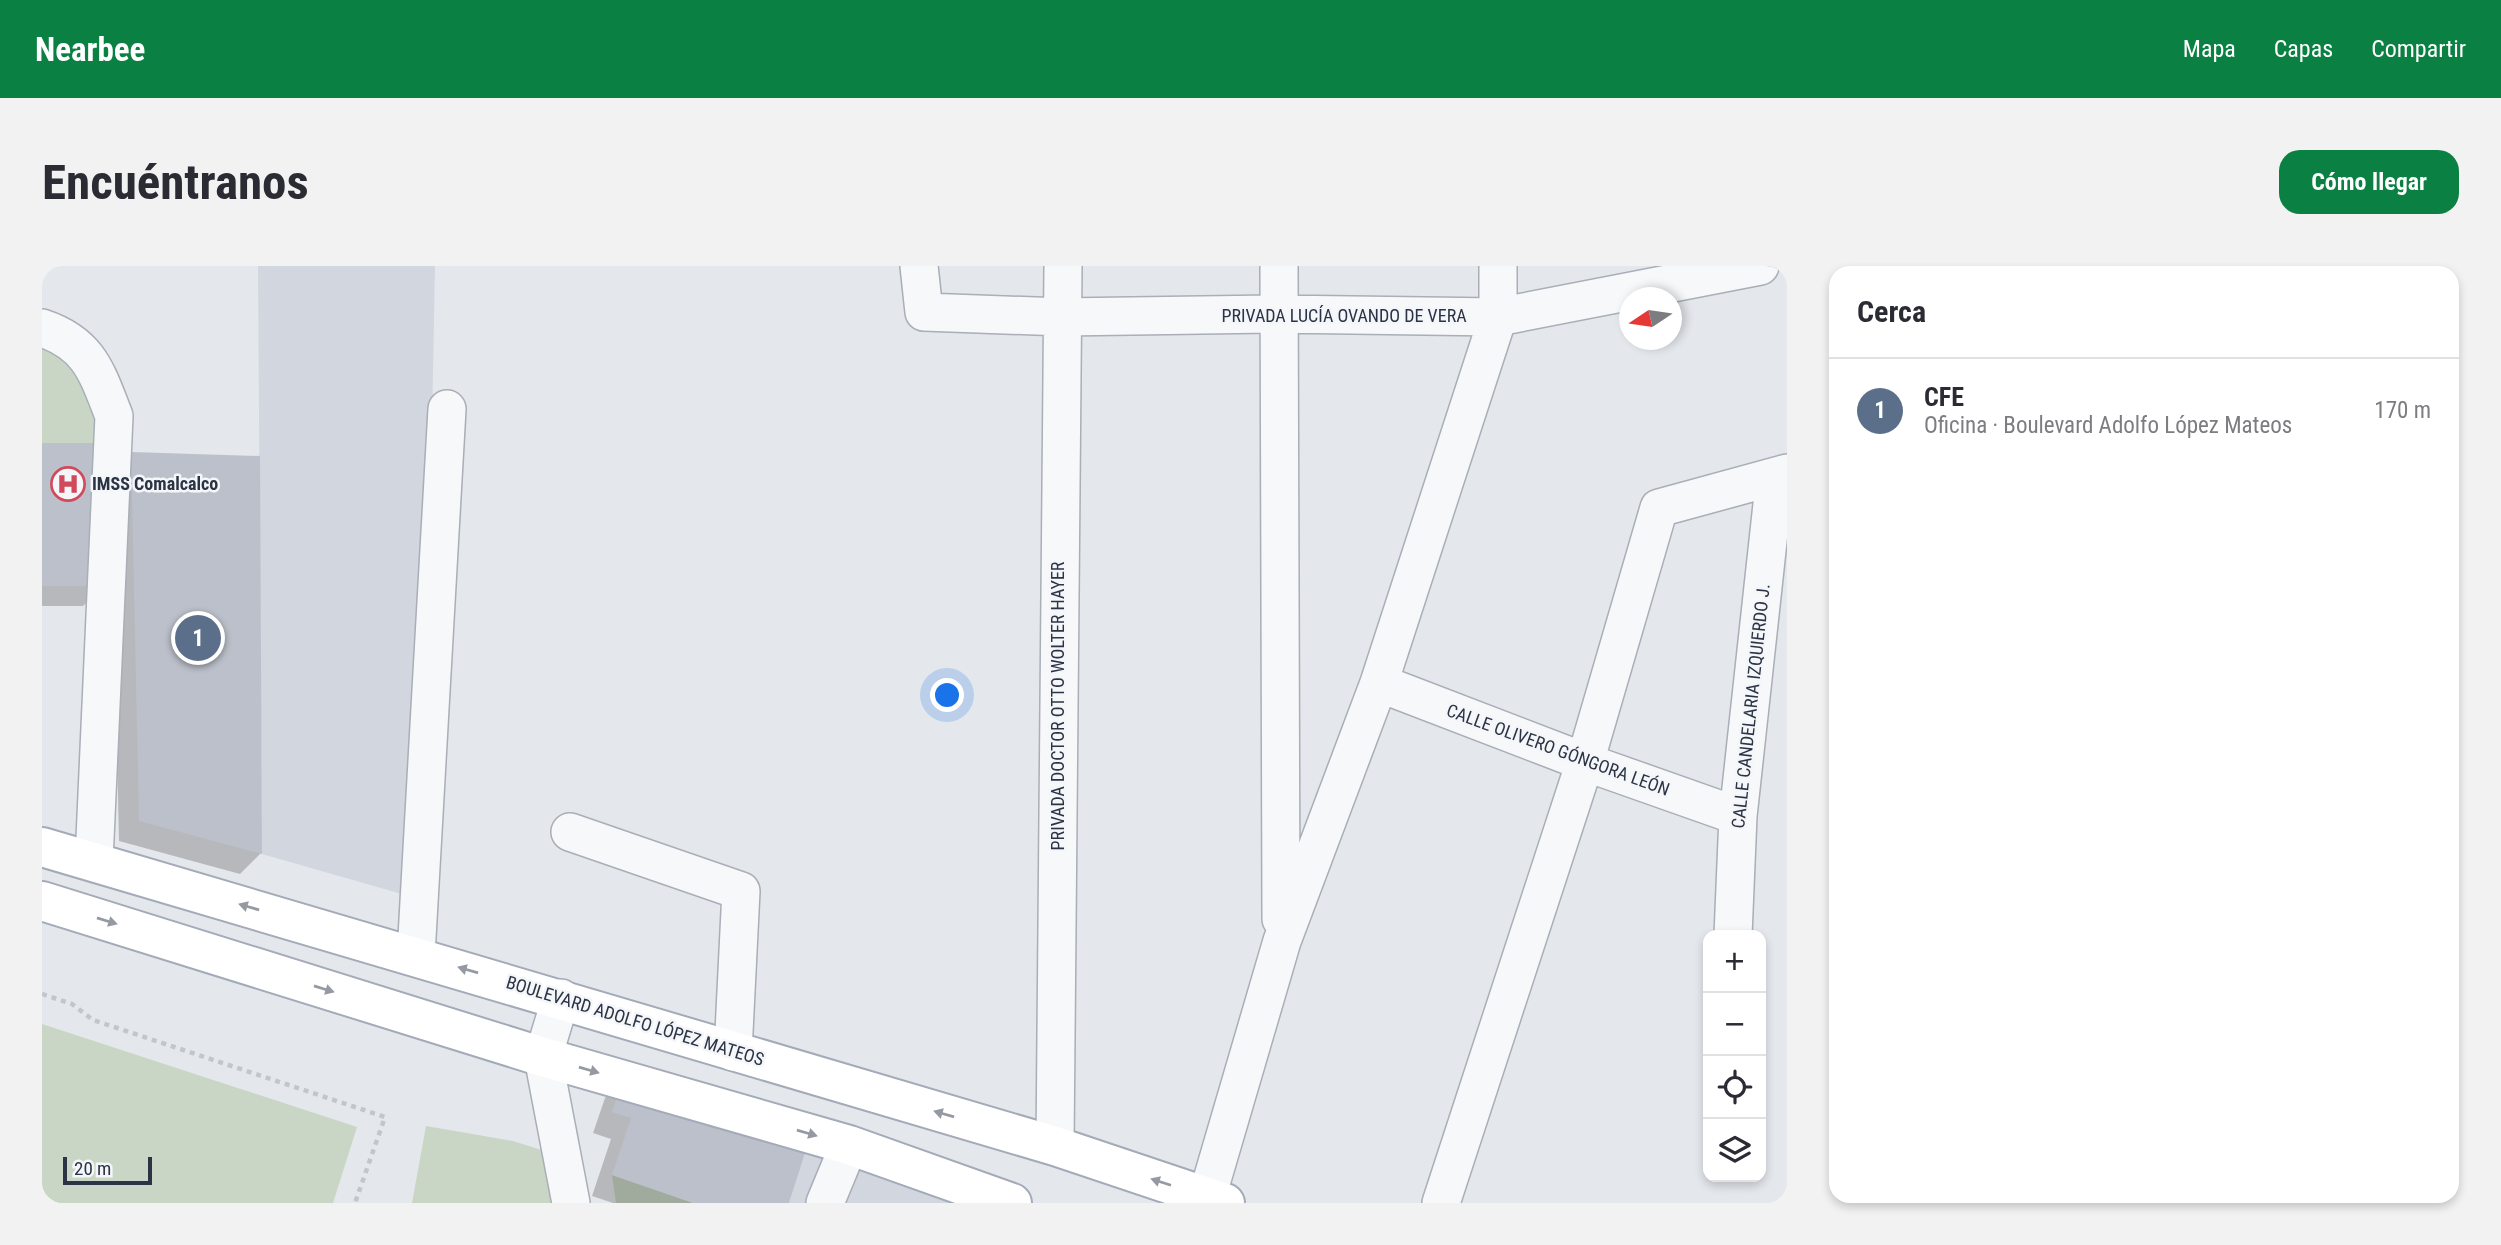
<!DOCTYPE html>
<html lang="es">
<head>
<meta charset="utf-8">
<style>
	body { margin:0; font-family:"Roboto Condensed",sans-serif; background:#f2f2f3; color:#2b2b33 }
	.controls { position:absolute; right:21px; bottom:21px; display:grid; overflow:hidden; border-radius:14px; box-shadow:0 4px 10px #0003 }
	.controls button { width:63px; height:63px; display:grid; place-items:center; padding:0; border:0; border-bottom:2px solid #e1e1e2; background:#fff; color:#2b2b33; font:35px sans-serif }
	.compass { position:absolute; left:1577px; top:21px; width:63px; height:63px; border-radius:50%; background:#fff; box-shadow:0 4px 10px #0003; rotate:257deg }
	.scale { position:absolute; left:21px; bottom:18px; width:89px; box-sizing:border-box; padding-left:7px; border:4px solid #2b3445; border-top:0; font-size:19px; line-height:24px; white-space:nowrap; color:#2b3445; -webkit-text-stroke:5px #f4f6f9; paint-order:stroke }
	.you { position:absolute; left:906px; top:430px; width:24px; height:24px; margin:-18px; border:5px solid #fff; border-radius:50%; background:#1a73e8; box-shadow:0 0 0 10px #1a73e833 }
	.badge { display:grid; place-items:center; width:46px; height:46px; border-radius:50%; background:#0b8043; color:#fff; font-size:23px; font-weight:700 }
	.pin { position:absolute; translate:-50% -50%; border:4px solid #fff; box-shadow:0 2px 7px #0006 }
	.list { margin:0; padding:0; list-style:none }
	h2 { display:flex; justify-content:space-between; align-items:center; height:91px; margin:0; padding:0 28px; font-size:30px }
	h2 small { font-size:23px; font-weight:400; color:#7c7c81 }
	.list li { display:grid; grid-template-columns:46px 1fr auto; gap:21px; align-items:center; box-sizing:border-box; height:105px; padding:0 28px; border-top:2px solid #e1e1e2 }
	.list b { display:block; font-size:26px; white-space:nowrap }
	.list p { margin:0; font-size:23px; white-space:nowrap; color:#7c7c81 }
	.list em { font-size:23px; font-style:normal; color:#7c7c81 }
	.icon { flex:none; width:38px; height:38px; fill:none; stroke:currentColor; stroke-width:2; stroke-linecap:round; stroke-linejoin:round }
	.map { position:relative; flex:none; width:1745px; height:937px; overflow:hidden; border-radius:21px }
	header { display:flex; align-items:center; gap:42px; box-sizing:border-box; height:98px; padding:0 35px; background:#0b8043; color:#fff }
	header strong { font-size:33px }
	nav { display:flex; gap:38px; margin-inline-start:auto; font-size:24px }
	.intro { display:flex; align-items:center; justify-content:space-between; box-sizing:border-box; height:168px; padding:0 42px }
	h1 { margin:0; font-size:49px }
	.button { padding:18px 32px; border-radius:21px; background:#0b8043; color:#fff; font-size:24px; font-weight:700 }
	main { display:flex; gap:42px; padding:0 42px }
	aside { flex:1; background:#fff; border-radius:21px; box-shadow:0 4px 10px #0003 }
	.map>svg:first-child { display:block }
	.built { fill:#d2d6de }
	.green { fill:#c9d6c5 }
	.shadow { fill:#0003 }
	.building { fill:#bbc0ca }
	.lines { fill:none; stroke-linecap:round; stroke-linejoin:round }
	.minor-casing { stroke:#a9aeb7; stroke-width:40 }
	.major-casing { stroke:#a3abb8; stroke-width:42 }
	.path { stroke:#c2c5cb; stroke-width:4.5; stroke-dasharray:5 5; stroke-linecap:butt }
	.minor { stroke:#f7f8fa; stroke-width:37 }
	.major { stroke:#fff; stroke-width:38 }
	.oneway { fill:#959aa2 }
	.labels { text-anchor:middle; stroke-width:5; stroke-linejoin:round; paint-order:stroke }
	.street-label { font-size:18px; fill:#2b3445; stroke:#f4f6f9 }
	.poi-label { font-size:18px; font-weight:bold; fill:#2b3445; stroke:#f4f6f9; text-anchor:start }
</style>
</head>
<body>
<header>
<strong>Nearbee</strong>
<nav><a>Mapa</a><a>Capas</a><a>Compartir</a></nav>
</header>
<div class="intro"><h1>Encuéntranos</h1><a class="button">Cómo llegar</a></div>
<main>
<div class="map">
<svg width="1745" height="937" viewBox="0 0 1745 937">
	<rect width="100%" height="100%" fill="#e4e7ec"/>
	<!-- built -->
	<path class="built" d="M216 0H393L381 634 220 588Z
		M768 872 923 937H747Z"/>
	<!-- green -->
	<path class="green" d="M0 43C23 50 39 56 54 76L68 257 0 177Z
		M0 758 315 861 291 937H0Z
		M384 860 471 875 537 896 544 937H370Z
		M570 909 651 937H574Z"/>
	<!-- shadow -->
	<path class="shadow" d="M0 179 62 319 41 340H0Z
		M89 188 219 587 198 608 77 575 69 208Z
		M584 811 745 937H571L550 930 569 873 551 867 563 832Z"/>
	<!-- building -->
	<path class="building" d="M0 177H52L53 258 64 320H0Z
		M89 186 218 190 220 588 97 555Z
		M583 809 768 872 747 937H651L570 909 589 852 570 846Z"/>
	<g class="lines">
		<!-- minor casing -->
		<g class="minor-casing">
			<path id="minor" d="M877 0 882 46 1020 51 1236 48 1456 51 1718 0
				M1237 0 1239 653
				M0 62C48 78 55 107 72 150L52 595
				M1337 417 1543 496 1696 550
				M528 566 699 625 691 786
				M1691 669 1696 550 1733 211
				M374 689 405 143
				M519 732 501 791 529 937
				M1013 880 1021 0
				M1165 931 1240 675 1337 417 1456 51V0
				M783 937 807 879
				M1399 937 1543 496 1617 242 1745 207"/>
		</g>
		<!-- major casing -->
		<g class="major-casing">
			<path id="major" d="M0 581 1013 880 1183 937
				M0 635 501 791 807 879 970 937"/>
		</g>
		<!-- path -->
		<path class="path" d="M0 728 30 738 51 754 343 851 313 937"/>
		<!-- minor -->
		<use href="#minor" class="minor"/>
		<!-- major -->
		<use href="#major" class="major"/>
	</g>
	<!-- one-way arrows -->
	<defs><path id="oneway-solid" d="M-6-.8H1V-3.2L6.5 0L1 3.2V.8H-6Z" transform="scale(1.75)"/></defs>
	<g class="oneway">
		<use href="#oneway-solid" transform="translate(207 641) rotate(-164)"/>
		<use href="#oneway-solid" transform="translate(65 655) rotate(17)"/>
		<use href="#oneway-solid" transform="translate(426 704) rotate(-164)"/>
		<use href="#oneway-solid" transform="translate(282 723) rotate(17)"/>
		<use href="#oneway-solid" transform="translate(547 804) rotate(16)"/>
		<use href="#oneway-solid" transform="translate(902 848) rotate(-164)"/>
		<use href="#oneway-solid" transform="translate(765 867) rotate(16)"/>
		<use href="#oneway-solid" transform="translate(1119 916) rotate(-162)"/>
	</g>
	<!-- icons -->
	<defs>
		<g id="hospital-ring" transform="scale(1.75)"><circle r="9.5" fill="#f4f6f9" stroke="#d1495b" stroke-width="1.5"/><path d="M-5-5h3v3.5h4V-5h3V5h-3V1.5h-4V5h-3Z" fill="#d1495b"/></g>
	</defs>
	<g fill-rule="evenodd">
		<use href="#hospital-ring" x="26" y="218"/>
	</g>
	<g class="labels">
		<!-- street labels -->
		<g class="street-label">
			<text x="1302" y="56">PRIVADA LUCÍA OVANDO DE VERA</text>
			<text transform="translate(1016 440) rotate(-90)" y="6">PRIVADA DOCTOR OTTO WOLTER HAYER</text>
			<text transform="translate(1709 440) rotate(-84)" y="6">CALLE CANDELARIA IZQUIERDO J.</text>
			<text transform="translate(1516 484) rotate(20)" y="6">CALLE OLIVERO GÓNGORA LEÓN</text>
			<text transform="translate(593 755) rotate(17)" y="6">BOULEVARD ADOLFO LÓPEZ MATEOS</text>
		</g>
		<!-- poi labels -->
		<g class="poi-label">
			<text x="50" y="224">IMSS Comalcalco</text>
		</g>
	</g>
</svg>
<div class="controls">
<button>+</button>
<button>−</button>
<button><svg class="icon" aria-label="locate" viewBox="0 0 24 24"><circle cx="12" cy="12" r="6"/><path d="M12 2v4M12 18v4M2 12h4M18 12h4"/></svg></button>
<button><svg class="icon" aria-label="layers" viewBox="0 0 24 24"><path d="M12 4l9 5-9 5-9-5zM3 14l9 5 9-5"/></svg></button>
</div>
<svg class="compass" viewBox="-18 -18 36 36"><path d="M0-13l5 13h-10z" fill="#e53935"/><path d="M0 13l5-13h-10z" fill="#7c7c81"/></svg>
<div class="scale">20 m</div>
<div class="you"></div>
<div class="pin badge" style="left:156px;top:372px;background:#5c6f8a">1</div>
</div>
<aside>
<h2>Cerca<small></small></h2>
<ul class="list">
<li><span class="badge" style="background:#5c6f8a">1</span><div><b>CFE</b><p>Oficina · Boulevard Adolfo López Mateos</p></div><em>170 m</em></li>
</ul>
</aside>
</main>
</body>
</html>
